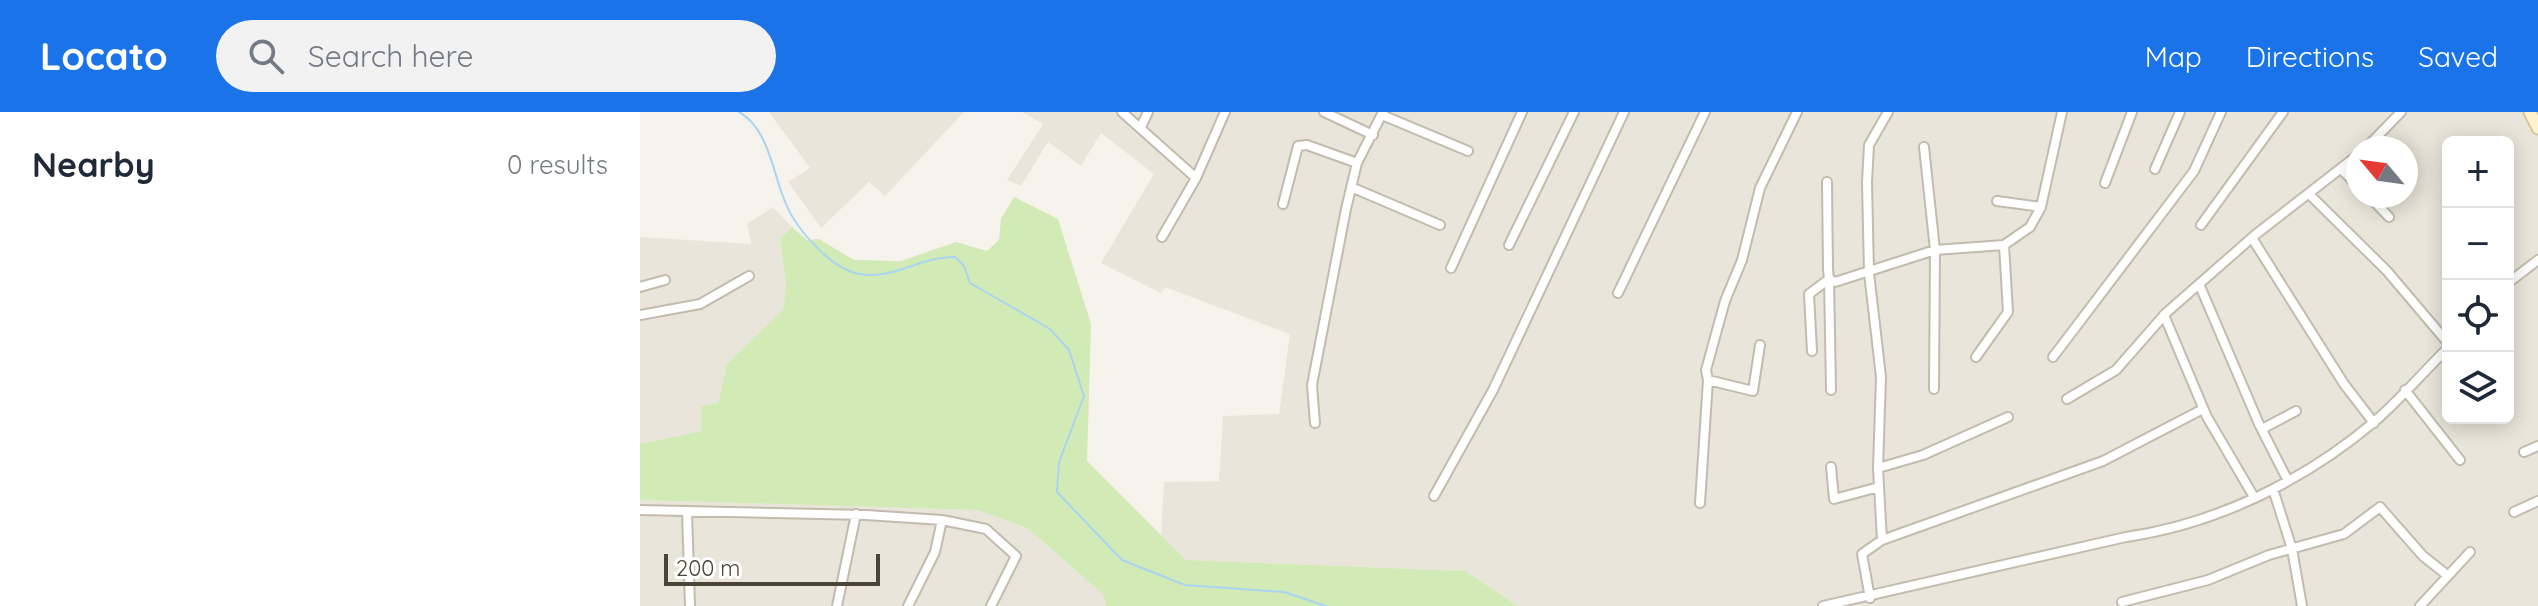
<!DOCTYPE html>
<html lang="en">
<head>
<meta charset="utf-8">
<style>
	body { margin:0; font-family:Quicksand,sans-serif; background:#f2f2f3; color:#1f2937 }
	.controls { position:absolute; right:24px; top:24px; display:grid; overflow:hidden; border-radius:12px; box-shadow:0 4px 20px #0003 }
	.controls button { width:72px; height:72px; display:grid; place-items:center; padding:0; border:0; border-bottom:2px solid #e0e1e3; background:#fff; color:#1f2937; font:40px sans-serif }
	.compass { position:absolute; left:1706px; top:24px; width:72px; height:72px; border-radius:50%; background:#fff; box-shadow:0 4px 20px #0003; rotate:299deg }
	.scale { position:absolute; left:24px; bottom:20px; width:216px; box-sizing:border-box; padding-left:8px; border:4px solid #4b4439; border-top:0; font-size:22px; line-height:28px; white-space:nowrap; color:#4b4439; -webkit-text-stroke:6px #fff; paint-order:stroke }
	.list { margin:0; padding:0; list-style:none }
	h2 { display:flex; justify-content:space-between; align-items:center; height:104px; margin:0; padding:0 32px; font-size:34px }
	h2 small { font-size:26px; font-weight:400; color:#747a83 }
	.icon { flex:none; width:44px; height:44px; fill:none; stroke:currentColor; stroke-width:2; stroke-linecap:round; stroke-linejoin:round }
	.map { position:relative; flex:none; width:1898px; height:494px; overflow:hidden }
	header { display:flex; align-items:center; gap:48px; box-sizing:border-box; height:112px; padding:0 40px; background:#1a73e8; color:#fff }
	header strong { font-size:38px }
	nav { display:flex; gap:44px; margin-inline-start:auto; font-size:28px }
	.search { width:560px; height:72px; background:#f2f2f3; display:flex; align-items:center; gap:20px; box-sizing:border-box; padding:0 28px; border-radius:44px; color:#747a83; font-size:30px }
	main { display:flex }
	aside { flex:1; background:#fff }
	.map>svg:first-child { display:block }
	.residential { fill:#eae5da; fill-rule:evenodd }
	.green { fill:#d2eab5 }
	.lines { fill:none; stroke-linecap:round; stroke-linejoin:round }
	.stream { stroke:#a9d4f2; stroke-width:2 }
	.street-casing { stroke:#c2bbae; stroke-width:12 }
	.secondary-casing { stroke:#d6c79b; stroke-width:15 }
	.street { stroke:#fff; stroke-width:8 }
	.secondary { stroke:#fff3cd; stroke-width:11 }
</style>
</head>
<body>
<header>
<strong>Locato</strong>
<div class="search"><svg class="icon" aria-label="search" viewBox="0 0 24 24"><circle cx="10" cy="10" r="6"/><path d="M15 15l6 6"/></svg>Search here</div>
<nav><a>Map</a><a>Directions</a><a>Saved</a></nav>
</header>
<main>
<aside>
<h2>Nearby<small>0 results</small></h2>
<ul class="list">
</ul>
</aside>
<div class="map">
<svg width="1898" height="494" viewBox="0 0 1898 494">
	<rect width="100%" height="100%" fill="#f6f3ec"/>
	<!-- residential -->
	<path class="residential" d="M129 0H324L245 84 229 70 181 116 148 70 170 56Z
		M382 0H1898V494H878L825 459 546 448 521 423 524 370 579 369 583 304 639 302 650 222 525 175 521 181 461 151 514 62 461 21 441 54 408 30 381 74 367 68 403 12ZM1808 30H1868V306H1808ZM1718 36H1766V84H1718Z
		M133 95 152 115 140 127 146 172 143 198 87 252 78 291 61 319 0 332V125L111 132 107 112Z
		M0 388 337 398 387 416 463 482 466 494H0Z"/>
	<!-- green -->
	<path class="green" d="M374 85 418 107 451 212 447 349 546 448 825 459 878 494H466L463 482 387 416 337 398 0 388V332L61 319V294L78 291 87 252 143 198 146 172 140 127 152 115 167 128 179 127 214 148 261 149 316 130 347 139 359 128 361 107Z"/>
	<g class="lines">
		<!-- stream -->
		<path class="stream" d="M99 0C129 16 133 63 146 92 156 117 192 158 220 162 255 168 281 144 315 145L324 154 330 171 410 217 429 238 444 284 419 350 417 380 482 448 545 473 644 480 686 494"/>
		<!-- street casing -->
		<g class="street-casing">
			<path id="street" d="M482 0 556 66
				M684 0 733 23
				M742 3 828 39
				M501 15 508 0
				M1284 35 1295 138 1294 277
				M1726 36 1761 0
				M1515 57 1540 0
				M1701 57 1718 74
				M1187 70 1188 157 1189 167 1195 170 1295 138 1364 133 1390 115 1401 95 1422 0
				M1465 71 1492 0
				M711 75 800 113
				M1669 82 1747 159 1808 231
				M1729 84 1749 105
				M1357 89 1401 95
				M643 92 658 34 667 33 717 51
				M1561 113 1643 0
				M522 125 556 66 585 0
				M1612 126 1704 272 1734 311
				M869 133 934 0
				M811 156 882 0
				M1868 171 1898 148
				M1560 174 1619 312 1647 367
				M0 175 25 168
				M978 181 1065 0
				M0 203 60 192 109 164
				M1524 203 1567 305 1614 385
				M1120 233 1113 279 1068 268 1066 258 1085 189 1102 148 1120 76 1157 0
				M1172 239 1169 182 1189 167 1191 278
				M1336 245 1368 200 1364 133
				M1413 245 1554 59 1581 0
				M1765 278 1820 348
				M1427 287 1476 258 1526 201 1615 123 1718 43
				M675 311 672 273 706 97 717 51 743 0
				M1622 317 1656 299
				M1884 340 1898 334
				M1191 355 1194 387 1239 375
				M1238 356 1283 343 1368 305
				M1633 377 1652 437 1662 494
				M794 384 853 278 984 0
				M1060 391 1068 268
				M0 398 226 403 302 408 346 417 376 444 351 494
				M47 399 50 494
				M1874 400 1898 389
				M1242 428 1463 349 1563 297
				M1230 486 1222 442 1242 428 1238 356 1241 265 1229 161 1227 70 1229 33 1248 0
				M1482 490 1568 468 1629 443 1704 422 1740 395 1783 444 1807 463
				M197 494 216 402
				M268 494 295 440 302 408
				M1183 494 1486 425C1576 412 1664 369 1734 310 1760 288 1783 260 1808 236
				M1780 494 1830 440"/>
		</g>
		<!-- secondary casing -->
		<g class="secondary-casing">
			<path id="secondary" d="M1890 0 1898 16"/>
		</g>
		<!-- street -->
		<use href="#street" class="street"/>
		<!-- secondary -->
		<use href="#secondary" class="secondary"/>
	</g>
</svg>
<div class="controls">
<button>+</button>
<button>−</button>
<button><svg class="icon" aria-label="locate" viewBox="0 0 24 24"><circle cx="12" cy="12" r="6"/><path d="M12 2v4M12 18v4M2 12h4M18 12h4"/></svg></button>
<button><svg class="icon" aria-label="layers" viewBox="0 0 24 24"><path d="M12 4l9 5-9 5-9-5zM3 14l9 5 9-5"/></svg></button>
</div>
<svg class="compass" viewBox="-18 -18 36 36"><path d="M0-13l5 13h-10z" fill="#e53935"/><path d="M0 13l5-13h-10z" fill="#747a83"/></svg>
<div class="scale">200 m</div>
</div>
</main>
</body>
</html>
